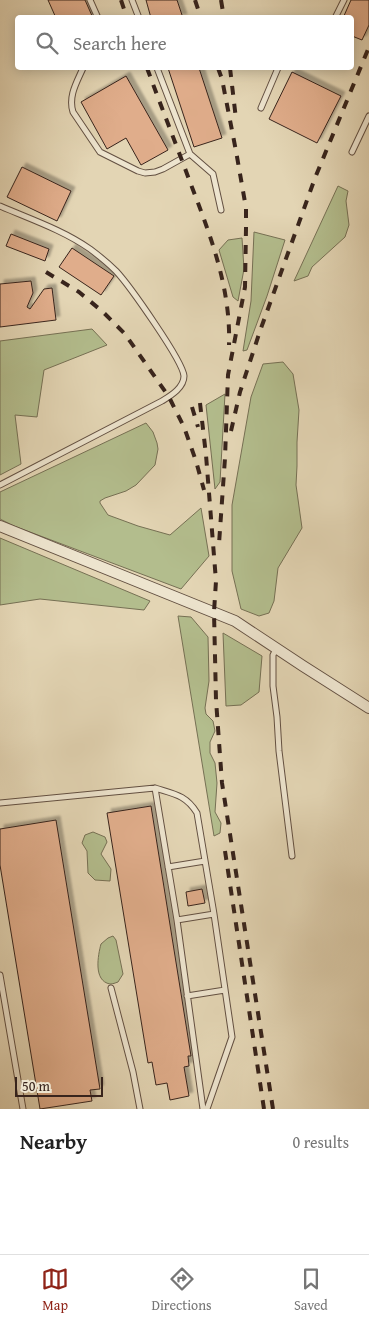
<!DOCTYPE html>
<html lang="en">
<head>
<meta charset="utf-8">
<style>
	body { margin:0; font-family:"Gentium Book Plus",serif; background:#f6f6f6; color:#222 }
	.scale { position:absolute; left:15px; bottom:12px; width:88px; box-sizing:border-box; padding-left:5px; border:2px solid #38241c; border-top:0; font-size:14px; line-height:18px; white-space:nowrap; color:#38241c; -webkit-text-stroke:4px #ede4ce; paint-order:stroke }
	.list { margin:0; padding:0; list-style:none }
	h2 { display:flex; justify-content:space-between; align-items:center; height:65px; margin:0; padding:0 20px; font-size:21px }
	h2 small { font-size:16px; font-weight:400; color:#767676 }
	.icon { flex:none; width:28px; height:28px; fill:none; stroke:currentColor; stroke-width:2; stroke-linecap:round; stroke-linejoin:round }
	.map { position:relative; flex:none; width:369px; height:1109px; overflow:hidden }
	.search { position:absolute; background:#fff; box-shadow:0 2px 12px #0003; left:15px; right:15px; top:15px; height:55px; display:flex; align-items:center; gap:12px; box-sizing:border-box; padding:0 18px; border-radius:5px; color:#767676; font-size:19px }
	.sheet { height:145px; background:#fff }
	nav { display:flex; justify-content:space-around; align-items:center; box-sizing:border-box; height:70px; border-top:1px solid #e0e0e0; background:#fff; font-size:14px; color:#767676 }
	nav a { display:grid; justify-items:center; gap:2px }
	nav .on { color:#8f2418 }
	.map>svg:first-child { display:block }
	.green { fill:#b3bd8d; stroke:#767054 }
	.building { fill:#e0ad8b; stroke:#38241c; filter:url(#shadow) }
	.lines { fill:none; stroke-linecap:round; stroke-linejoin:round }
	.service-casing { stroke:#635042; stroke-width:7 }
	.minor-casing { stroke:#635042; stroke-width:12 }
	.service { stroke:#ede4ce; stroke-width:5 }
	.minor { stroke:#ede4ce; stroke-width:10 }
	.rail { stroke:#38241c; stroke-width:4; stroke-dasharray:9 9; stroke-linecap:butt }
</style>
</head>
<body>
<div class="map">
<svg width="369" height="1109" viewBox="0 0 369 1109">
	<defs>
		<filter id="shadow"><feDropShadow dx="4" dy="-4" stdDeviation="1" flood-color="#0004"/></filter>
	</defs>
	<rect width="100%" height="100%" fill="#e3d5b4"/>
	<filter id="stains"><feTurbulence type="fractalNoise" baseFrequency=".004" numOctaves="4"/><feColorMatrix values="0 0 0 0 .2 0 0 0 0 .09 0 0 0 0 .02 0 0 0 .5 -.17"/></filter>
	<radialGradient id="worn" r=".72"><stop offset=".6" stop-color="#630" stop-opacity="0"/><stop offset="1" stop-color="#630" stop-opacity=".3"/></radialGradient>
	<!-- green -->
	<path class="green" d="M338 186 348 191 346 201 349 225 345 237 312 267 308 276 294 281Z
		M254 232 285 240 267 296 247 350 243 351 251 301Z
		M242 238 244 269 238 301 233 297 219 250 228 240Z
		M92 329 107 345 44 370 37 417 15 415 21 464 0 475V341Z
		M283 362 293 374 299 410 297 442V466L296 485 302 528 278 568 274 601 269 613 259 616 241 609 232 571V505L251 397 263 364Z
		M225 394 220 482 215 489 206 405Z
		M146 423 153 432 157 443 158 449 155 465 136 485 126 491 105 498 100 501V503L108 515 138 526 170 535 201 508 209 556 181 589 14 526 0 519V492Z
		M0 538 150 601 144 610 40 599 0 605Z
		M178 616 191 617 208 637 209 681 205 708 206 714 213 721 215 731 210 742V753L215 763 217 783 215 812 221 823 220 833 214 836Z
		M223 633 262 656 259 692 241 705 226 706Z
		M93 832 105 837 107 842 101 854 111 869 110 881 95 880 88 873 87 851 82 843 85 835Z
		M113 936 116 940 123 974 118 982C115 983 113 984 110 984 93 981 98 955 101 944L108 938Z"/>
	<!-- building -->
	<path class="building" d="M48 0H85L93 18H56Z
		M146 0H177L183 18H151Z
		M351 0H369V25L362 40 352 36V18H343Z
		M168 68H199L222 138 194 147Z
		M292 72 341 96 317 143 269 119Z
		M126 76 168 150 141 165 126 138 107 149 81 102Z
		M22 167 71 191 57 221 7 197Z
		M11 234 49 249 45 261 6 246Z
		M72 248 114 276 101 295 59 267Z
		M31 281 33 293 27 307 30 309 44 289 52 288 56 320 0 327V284Z
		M151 806 191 1056H188L189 1066 184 1067 189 1096 170 1100 167 1083 156 1085 152 1062 148 1063 107 813Z
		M56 820 100 1089 90 1090 92 1101 40 1109 0 865V829Z
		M202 889 205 903 188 906 186 892Z"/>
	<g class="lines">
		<!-- service casing -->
		<g class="service-casing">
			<path id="service" d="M90 0 98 18
				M132 0 139 18
				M335 18 344 0
				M83 68C77 82 68 96 73 112L100 152 138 171 145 173 155 172 163 169 190 154
				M157 68 190 154 213 174 221 210
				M261 108 278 68
				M352 152 369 116
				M0 206C30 219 63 230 90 249 98 255 108 263 116 271 129 285 183 361 184 376 184 388 170 396 162 401L0 485
				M276 649 273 655V686L277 717 279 751 292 856
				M155 788C174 794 186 795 197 813L214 914 232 1037 207 1109
				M0 803 155 788 177 920 203 1109
				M168 867 205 861
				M177 920 214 914
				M0 975 23 1109
				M111 988 133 1072 140 1109
				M187 996 225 990"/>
		</g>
		<!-- minor casing -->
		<g class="minor-casing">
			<path id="minor" d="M0 526 235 621 303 666 369 708"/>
		</g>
		<!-- service -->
		<use href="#service" class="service"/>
		<!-- minor -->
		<use href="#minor" class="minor"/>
		<!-- rail -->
		<path class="rail" d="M121 0 127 18
			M195 0 201 18
			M221 0 224 18
			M147 68C161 106 176 144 190 182 210 234 231 288 229 345
			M218 68 222 79 236 151 246 208V228L245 287 228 375 225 458 219 544
			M230 68 236 119
			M46 272 79 292 103 312 125 334 169 397 184 427 196 461 204 490
			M200 403 206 455 216 581 214 612 216 700 222 783 273 1109
			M192 407 198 427
			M231 431 240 392 260 331 315 178 369 47
			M225 851 264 1109"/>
	</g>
	<rect width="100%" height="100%" filter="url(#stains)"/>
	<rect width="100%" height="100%" fill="url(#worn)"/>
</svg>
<div class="scale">50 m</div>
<div class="search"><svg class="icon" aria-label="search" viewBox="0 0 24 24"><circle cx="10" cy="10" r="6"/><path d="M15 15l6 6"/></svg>Search here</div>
</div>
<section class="sheet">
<h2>Nearby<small>0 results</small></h2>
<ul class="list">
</ul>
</section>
<nav>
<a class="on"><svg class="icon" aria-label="map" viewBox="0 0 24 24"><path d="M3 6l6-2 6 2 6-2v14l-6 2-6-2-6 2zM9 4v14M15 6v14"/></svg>Map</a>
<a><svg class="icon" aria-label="directions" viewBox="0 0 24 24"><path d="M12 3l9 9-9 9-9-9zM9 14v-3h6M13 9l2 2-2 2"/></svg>Directions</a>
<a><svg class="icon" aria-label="saved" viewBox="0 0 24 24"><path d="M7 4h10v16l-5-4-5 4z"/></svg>Saved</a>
</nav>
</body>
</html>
